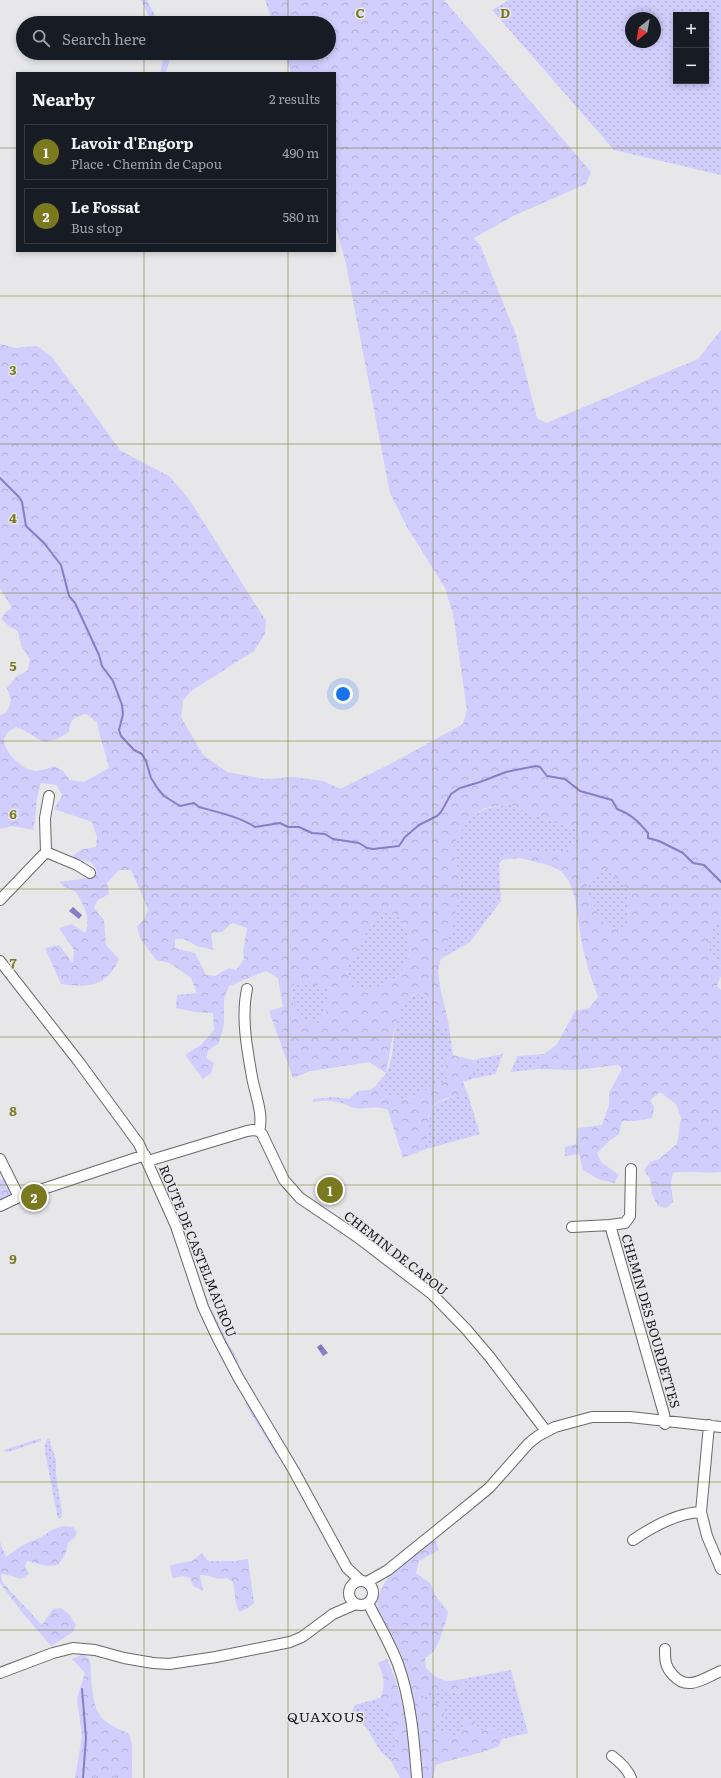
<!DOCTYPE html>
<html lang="en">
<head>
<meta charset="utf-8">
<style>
	body { margin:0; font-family:Literata,serif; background:#20242c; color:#f1f3f6 }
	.controls { position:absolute; right:12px; top:12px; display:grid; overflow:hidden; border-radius:0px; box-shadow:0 2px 6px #0003 }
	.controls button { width:36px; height:36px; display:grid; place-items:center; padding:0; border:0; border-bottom:1px solid #363941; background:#171b24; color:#f1f3f6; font:20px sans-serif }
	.compass { position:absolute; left:625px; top:12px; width:36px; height:36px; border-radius:50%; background:#171b24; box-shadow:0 2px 6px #0003; rotate:211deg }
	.you { position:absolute; left:343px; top:694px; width:14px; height:14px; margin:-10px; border:3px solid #fff; border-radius:50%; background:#1a73e8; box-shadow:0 0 0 6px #1a73e833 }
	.badge { display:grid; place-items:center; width:26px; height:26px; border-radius:50%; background:#7a7920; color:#fff; font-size:13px; font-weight:700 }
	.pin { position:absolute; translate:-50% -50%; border:2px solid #fff; box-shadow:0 1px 4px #0006 }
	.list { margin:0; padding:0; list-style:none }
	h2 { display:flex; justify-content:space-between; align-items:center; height:52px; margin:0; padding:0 16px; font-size:17px }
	h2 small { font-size:13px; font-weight:400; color:#9ea1a6 }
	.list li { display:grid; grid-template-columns:26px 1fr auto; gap:12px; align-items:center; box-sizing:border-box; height:56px; margin:0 8px 8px; padding:0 8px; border:1px solid #363941; border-radius:0px }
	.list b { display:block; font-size:15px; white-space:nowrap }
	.list p { margin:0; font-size:13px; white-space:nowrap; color:#9ea1a6 }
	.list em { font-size:13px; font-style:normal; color:#9ea1a6 }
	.icon { flex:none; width:22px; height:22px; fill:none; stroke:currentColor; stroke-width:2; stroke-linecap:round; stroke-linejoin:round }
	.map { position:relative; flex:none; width:721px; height:1778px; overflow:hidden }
	.search { position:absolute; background:#171b24; box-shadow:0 2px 6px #0003; left:16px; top:16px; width:320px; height:44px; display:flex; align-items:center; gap:10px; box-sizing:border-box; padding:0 14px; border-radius:22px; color:#9ea1a6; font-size:15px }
	.panel { position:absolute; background:#171b24; box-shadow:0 2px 6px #0003; left:16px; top:72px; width:320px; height:180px; border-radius:0px }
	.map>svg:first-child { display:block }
	.grass { fill:url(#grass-dots); fill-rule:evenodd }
	.forest { fill:url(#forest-crowns); fill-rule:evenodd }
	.water { fill:url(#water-ripples) }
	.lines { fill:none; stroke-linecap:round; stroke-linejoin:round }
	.stream { stroke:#877ec6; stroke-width:2 }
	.minor-casing { stroke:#69686b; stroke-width:12 }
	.minor { stroke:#fff; stroke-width:10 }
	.grid { fill:none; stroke:#7a7920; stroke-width:1; stroke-opacity:0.55 }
	.labels { text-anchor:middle; stroke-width:3; stroke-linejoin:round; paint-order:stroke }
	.street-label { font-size:13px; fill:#1c1c1d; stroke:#e7e7ea }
	.neighbourhood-label { font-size:14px; letter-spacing:1px; fill:#1c1c1d; stroke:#e7e7ea }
	.grid-label { font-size:13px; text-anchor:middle; font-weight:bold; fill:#7a7920; stroke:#e7e7ea; stroke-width:3; stroke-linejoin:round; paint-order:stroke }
</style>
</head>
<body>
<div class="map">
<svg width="721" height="1778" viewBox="0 0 721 1778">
	<defs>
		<pattern id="grass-dots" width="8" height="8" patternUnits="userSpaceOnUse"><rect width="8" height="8" fill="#d1cdfc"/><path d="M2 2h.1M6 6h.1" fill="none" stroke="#b3afd8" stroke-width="1.8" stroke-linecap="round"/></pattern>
		<pattern id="forest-crowns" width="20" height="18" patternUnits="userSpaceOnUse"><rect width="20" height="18" fill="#d1cdfc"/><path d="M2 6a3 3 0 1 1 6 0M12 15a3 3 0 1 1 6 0" fill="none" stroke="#b3afd8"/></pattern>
		<pattern id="water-ripples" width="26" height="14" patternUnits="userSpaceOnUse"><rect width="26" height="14" fill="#877ec6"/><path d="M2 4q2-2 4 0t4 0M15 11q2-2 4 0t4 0" fill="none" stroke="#6e66a0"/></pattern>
	</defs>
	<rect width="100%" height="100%" fill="#e7e7ea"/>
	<!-- grass -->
	<path class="grass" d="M509 0H721V175L614 150 492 10ZM676 15H706V81H676ZM631 18H655V42H631Z
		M509 804 542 818 577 830V845L562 852 538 851 505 855 499 864 501 901 470 942 441 959 461 883 455 859 454 845 467 819 485 809Z
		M606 868 623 884 631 896 627 907 630 922 618 930 604 924 586 893C589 878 591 875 606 868Z
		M384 911 400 917C403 923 408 931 409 937 412 956 405 974 388 982 380 986 375 986 368 991L351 984 346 968 356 953 369 927Z
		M721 917V966L715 960 708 947 714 923Z
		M298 982 332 988 327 1010 318 1024 303 1020 293 1004 292 986Z
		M423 993 429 1002 437 1025 444 1028 448 1020 453 1055 446 1060 448 1077 441 1084 431 1086 420 1095 403 1099 388 1096 375 1087C378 1082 384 1077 387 1072 399 1050 386 996 423 993Z
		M503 1054 498 1067 496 1074 475 1078 463 1082 475 1069 473 1060Z
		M545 1054 536 1061 537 1069 511 1072 517 1056Z
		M458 1095H468L480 1134 426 1149 424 1139 429 1122 430 1111 437 1103Z
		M333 1097 349 1099V1106C337 1100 326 1100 313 1102V1099Z
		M212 1310 226 1339 239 1362 237 1363 234 1362 209 1311Z
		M41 1438V1441L11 1451 6 1452 4 1450Z
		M47 1439H49L56 1460V1475L62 1513 61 1518 58 1519 45 1452V1445Z
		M511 1670 528 1733 502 1739 504 1734 495 1728 480 1731 476 1724 465 1717 462 1730 456 1738 447 1733 432 1732 429 1723 442 1718 434 1701 423 1702V1692L441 1689 458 1694 465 1690 463 1679Z
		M380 1698 386 1715 394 1726 395 1753 391 1761 381 1752 366 1727 351 1713 355 1705Z"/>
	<!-- forest -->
	<path class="forest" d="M141 0H147L159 23H152Z
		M265 0H444L591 172 586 184 513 216 474 238 480 245 516 335 537 418 546 423 698 359 721 330V917L714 923 708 947 715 960 721 966V976L717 986 721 990V1172C705 1174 688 1170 673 1173L671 1182 673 1202 666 1208 658 1206 652 1194 650 1179 644 1170 650 1162 659 1159 677 1144 681 1118 676 1104 660 1092 650 1100 654 1107 652 1118 635 1121H622L619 1134 608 1142 597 1153 601 1162 619 1175 614 1183 598 1179 583 1170 579 1154 565 1156V1147L576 1144 578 1128 602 1125 609 1105V1093L622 1069 618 1065 576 1070 537 1069 536 1061 557 1044 575 1011 589 1008 598 997 588 969 582 944 575 898 569 881 561 871 548 865 520 858 501 860 505 855 538 851 562 852 576 845 577 830 542 818 509 804 485 808 467 819 454 845 455 859 461 883 452 931 442 953 438 972 441 992 448 1020 444 1028 437 1025 429 1002 423 993 414 994 402 1005 393 1034 386 1073 369 1062 311 1071 293 1078 269 1011 283 1007 278 978 266 971 229 986 224 999V1024L219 1043 208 1051 206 1058 214 1063 211 1073 203 1079 185 1055 201 1045 214 1030 213 1013 195 1012 176 1008 177 995 197 993 191 978 170 963 156 960 140 938 137 926 144 920 148 909 131 870H119L107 883 109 894 97 901 94 908 104 920 106 945 119 959C107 987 87 988 61 984L45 948 59 945 73 963 74 950 59 928 72 924 85 933C92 917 83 905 76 892L65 887 59 882 87 878 97 871 91 862 71 858 80 850 96 847 97 837 92 822 54 809 62 796 57 785 41 783C35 798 37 815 33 830L12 826 0 829V715L7 712 11 701 7 688 16 677 28 670 30 659 21 646 18 631 10 627 1 619 6 612 12 608 0 588V344L16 348 37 346 52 357 121 451 169 476 189 499 266 621 265 634 254 651 191 691 183 701 181 717 203 755 227 772 265 779 294 777 323 781 340 789 394 762 463 724 467 710 453 614 445 588 407 527 390 493 346 264 335 224V73H291L284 53H329V23H273ZM86 714 97 722C99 737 106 752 109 768L84 782 70 780 63 771 54 766C49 768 41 771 36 771 24 771 4 753 4 740 5 733 11 730 16 727 43 737 38 751 69 732 70 719 74 717 86 714ZM606 868 623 884 631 896 627 907 630 922 618 930 604 924 586 893C589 878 591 875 606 868ZM384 911 400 917C403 923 408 931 409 937 412 956 405 974 388 982 381 986 375 986 368 991L351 984 346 968 356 953 369 927ZM232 923 247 928 243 952 244 959 236 970 229 968 215 976 206 975 195 953 175 948V939H184L197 946 213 950 211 933 222 932ZM298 982 332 988 324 1004 327 1010 318 1024 304 1020 293 1004 292 986Z
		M162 53H168L169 61 166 73H160L163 60Z
		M453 1055 473 1060 475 1069 463 1082 468 1095C457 1095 434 1098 430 1112 429 1116 429 1120 429 1124 427 1134 424 1138 426 1149L403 1158 388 1110C375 1104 361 1112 349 1106V1099L358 1091 370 1090 375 1087 388 1096 403 1099 420 1095 431 1086 441 1084 448 1077 445 1072 446 1060Z
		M6 1178 11 1197 0 1201V1180Z
		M247 1402 278 1453 276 1454 245 1404Z
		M63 1526 73 1527 77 1532 75 1537 68 1543 65 1555 58 1565 47 1566 27 1561 25 1567 29 1574 21 1579 8 1575 1 1574 2 1582 42 1625 53 1609 61 1608 69 1614 76 1625 73 1632 51 1646 21 1611 0 1583V1542L6 1557 21 1546 41 1537 52 1530Z
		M434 1538 439 1550 419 1561 416 1573 431 1584 435 1595 448 1612C448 1616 438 1647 435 1649 433 1653 428 1655 425 1658L426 1668C439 1681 445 1683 463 1679L465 1690 458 1694 441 1689 423 1692V1702L434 1701 447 1707 442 1718 430 1723 432 1732 447 1733 456 1738 462 1730 465 1717 476 1724 480 1731 495 1728 504 1734 499 1746C479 1755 457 1757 436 1765L433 1778H421C418 1755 415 1732 411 1708 409 1692 407 1673 402 1657 396 1639 373 1620 378 1599 384 1572 414 1554 434 1538Z
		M202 1553 208 1561H235L248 1559 254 1603 248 1608 239 1612 236 1604 233 1582 227 1578C217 1581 210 1574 200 1575L203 1591 193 1586 190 1578 183 1576 174 1578 172 1577 170 1565 192 1561Z
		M83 1654 90 1660C92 1679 90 1707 104 1720 111 1726 122 1730 129 1734L132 1744V1778H75L82 1737 77 1698 85 1673 72 1659Z
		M387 1659C403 1693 410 1740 413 1778H400L391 1761 395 1753 394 1726 386 1715 380 1698C386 1686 384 1675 378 1663Z"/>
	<!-- water -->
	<path class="water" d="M73 907 82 915 79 919 69 911Z
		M321 1344 328 1353 323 1356 317 1347Z"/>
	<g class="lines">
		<!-- stream -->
		<path class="stream" d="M0 478 19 497 22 502 26 526 44 543 61 565 69 596 75 603 99 655 102 666 113 681 122 705 123 714 119 730 121 736 134 750 142 754 146 761 151 778 158 789 164 796 180 806 194 803 199 807C217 812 240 817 255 827L280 823 288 827H299L312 833 325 834 333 839 359 843 367 848 373 849 399 846 405 837 419 825 437 816 441 812 451 794 460 788 480 782 506 772 536 766 540 767 547 776 565 779 580 791 612 800 617 809C631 814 639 822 648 833V838L659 841 683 853 693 863 704 865 721 882
			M82 1689 86 1738 83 1778"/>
		<!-- minor casing -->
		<g class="minor-casing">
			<path id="minor" d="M46 852 77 865 90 873
				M0 900 46 852 45 818 49 796
				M0 961 79 1062 139 1144 176 1226 203 1307 217 1337 238 1377 294 1471 347 1568 361 1581
				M247 989C241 1017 247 1049 252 1077 255 1094 264 1115 259 1131
				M0 1159 19 1197
				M148 1161 247 1131 253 1130 259 1131 262 1134 284 1180 300 1198 356 1236 432 1294 466 1329 489 1356 546 1431
				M631 1169 630 1216 625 1223 610 1225 664 1414 665 1424
				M0 1206 19 1197 145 1155
				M572 1227 610 1225
				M709 1425 701 1512 707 1536 721 1569
				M633 1540C652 1527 678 1513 701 1512
				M349 1593a12 12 0 1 1 24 0a12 12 0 1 1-24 0Z
				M367 1582 388 1570 456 1515 489 1488 529 1443 538 1436 555 1427 592 1417H630L721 1427
				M368 1603C378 1623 390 1643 398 1664 411 1700 414 1740 417 1778
				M665 1649C665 1660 665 1667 673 1675 688 1692 704 1678 721 1671
				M0 1673 53 1653 73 1648 95 1650 124 1658 153 1663 169 1664 216 1657 290 1642 302 1637 333 1614 356 1604
				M612 1756C620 1762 627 1768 631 1778"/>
		</g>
		<!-- minor -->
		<use href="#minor" class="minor"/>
	</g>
	<!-- grid -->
	<path class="grid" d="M144 0V23M288 0V23M433 0V1778M577 0V1778M144 53V73M288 53V73M0 148H17M335 148H721M144 251V1778M288 251V1778M0 296H721M0 444H721M0 593H721M0 741H721M0 889H721M0 1037H721M0 1185H721M0 1334H721M0 1482H721M0 1630H721"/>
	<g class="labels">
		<!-- street labels -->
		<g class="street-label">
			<text transform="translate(198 1251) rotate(68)" y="5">ROUTE DE CASTELMAUROU</text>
			<text transform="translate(396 1253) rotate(38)" y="5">CHEMIN DE CAPOU</text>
			<text transform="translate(651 1321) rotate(74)" y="5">CHEMIN DES BOURDETTES</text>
		</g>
		<!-- neighbourhood labels -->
		<g class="neighbourhood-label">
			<text x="326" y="1722">QUAXOUS</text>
		</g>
	</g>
	<g class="grid-label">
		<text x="360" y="18">C</text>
		<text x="505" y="18">D</text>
		<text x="13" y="375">3</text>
		<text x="13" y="523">4</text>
		<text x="13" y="671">5</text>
		<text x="13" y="819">6</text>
		<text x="13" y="968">7</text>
		<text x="13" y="1116">8</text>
		<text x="13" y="1264">9</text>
	</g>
</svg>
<div class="controls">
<button>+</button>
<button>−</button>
</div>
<svg class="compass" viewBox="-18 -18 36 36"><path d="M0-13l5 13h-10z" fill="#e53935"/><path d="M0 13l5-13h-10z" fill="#9ea1a6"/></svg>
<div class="you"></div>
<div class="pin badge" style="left:330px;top:1190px">1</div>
<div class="pin badge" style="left:34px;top:1197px">2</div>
<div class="search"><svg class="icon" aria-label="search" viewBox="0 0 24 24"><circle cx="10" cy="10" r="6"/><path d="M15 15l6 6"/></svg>Search here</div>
<section class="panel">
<h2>Nearby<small>2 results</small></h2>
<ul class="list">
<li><span class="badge">1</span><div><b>Lavoir d'Engorp</b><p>Place · Chemin de Capou</p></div><em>490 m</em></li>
<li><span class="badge">2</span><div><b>Le Fossat</b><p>Bus stop</p></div><em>580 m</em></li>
</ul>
</section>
</div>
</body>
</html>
